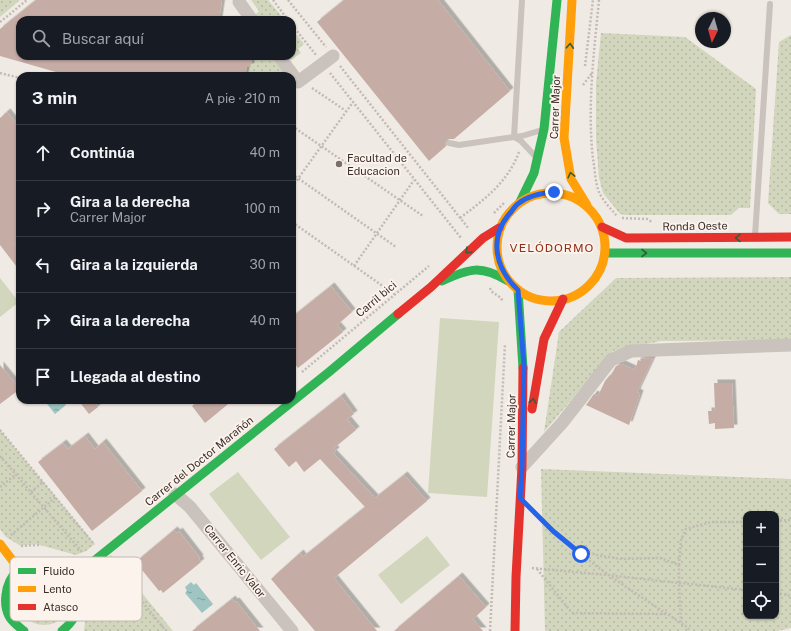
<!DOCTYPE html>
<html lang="es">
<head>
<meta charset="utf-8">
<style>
	body { margin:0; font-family:"Public Sans",sans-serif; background:#242831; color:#f1f3f6 }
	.controls { position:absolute; right:12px; bottom:12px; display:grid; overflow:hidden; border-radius:8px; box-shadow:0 1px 3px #0004 }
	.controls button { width:36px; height:36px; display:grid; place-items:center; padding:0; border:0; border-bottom:1px solid #363941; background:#171b24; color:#f1f3f6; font:20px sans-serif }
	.compass { position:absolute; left:695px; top:12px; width:36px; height:36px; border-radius:50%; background:#171b24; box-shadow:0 1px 3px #0004; rotate:185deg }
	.stop { position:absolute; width:12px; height:12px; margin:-9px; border:3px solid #2563eb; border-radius:50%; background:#fff }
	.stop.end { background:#2563eb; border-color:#fff; box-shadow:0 1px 4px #0008 }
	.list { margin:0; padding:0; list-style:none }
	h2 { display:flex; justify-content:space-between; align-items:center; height:52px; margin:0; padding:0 16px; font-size:17px }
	h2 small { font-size:13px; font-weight:400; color:#9ea1a6 }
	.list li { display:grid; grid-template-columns:26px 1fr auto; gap:12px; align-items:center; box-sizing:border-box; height:56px; padding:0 16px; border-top:1px solid #363941 }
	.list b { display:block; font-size:15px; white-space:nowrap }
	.list p { margin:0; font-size:13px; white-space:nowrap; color:#9ea1a6 }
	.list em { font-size:13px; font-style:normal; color:#9ea1a6 }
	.icon { flex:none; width:22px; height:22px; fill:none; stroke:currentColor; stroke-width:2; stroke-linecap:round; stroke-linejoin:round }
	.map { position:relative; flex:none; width:791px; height:631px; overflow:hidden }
	.search { position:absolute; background:#171b24; box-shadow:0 1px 3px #0004; left:16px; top:16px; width:280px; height:44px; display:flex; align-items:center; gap:10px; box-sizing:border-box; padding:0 14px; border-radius:12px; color:#9ea1a6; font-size:15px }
	.panel { position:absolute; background:#171b24; box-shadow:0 1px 3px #0004; left:16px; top:72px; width:280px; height:332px; border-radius:12px }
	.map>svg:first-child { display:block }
	.green { fill:url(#green-dots); fill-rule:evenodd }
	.pitch { fill:#d2d6bd }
	.water { fill:url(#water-ripples) }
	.building { fill:#c5aca5; filter:url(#shadow) }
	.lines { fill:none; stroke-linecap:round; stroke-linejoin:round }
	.path { stroke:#c2bab5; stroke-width:2.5; stroke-dasharray:2 2; stroke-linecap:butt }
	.lane { stroke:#cac2bc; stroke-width:6 }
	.street { stroke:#cac2bc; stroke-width:13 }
	.fast { stroke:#30b455; stroke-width:9 }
	.slow { stroke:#ff9f0a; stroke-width:9 }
	.jam { stroke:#e5322d; stroke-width:9 }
	.oneway { stroke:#375d39 }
	.route { stroke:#2563eb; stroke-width:5 }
	.poi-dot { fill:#7a706b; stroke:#fcf4ec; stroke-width:1.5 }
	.labels { text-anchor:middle; stroke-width:3.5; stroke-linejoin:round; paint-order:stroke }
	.street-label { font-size:11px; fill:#3b2e2a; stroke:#fcf4ec }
	.poi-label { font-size:11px; fill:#3b2e2a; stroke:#fcf4ec; text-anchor:start }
	.neighbourhood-label { font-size:12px; letter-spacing:1px; fill:#92311b; stroke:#fcf4ec }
	.key { fill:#fcf4ec; stroke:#c2b9b2; stroke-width:1 }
	.key-label { font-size:11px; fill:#3b2e2a }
</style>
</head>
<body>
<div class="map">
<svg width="791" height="631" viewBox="0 0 791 631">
	<defs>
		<pattern id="green-dots" width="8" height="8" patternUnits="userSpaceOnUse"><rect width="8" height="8" fill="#d2d6bd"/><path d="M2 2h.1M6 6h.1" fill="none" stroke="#b5b8a3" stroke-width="1.8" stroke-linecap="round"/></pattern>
		<pattern id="water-ripples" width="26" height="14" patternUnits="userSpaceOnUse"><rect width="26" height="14" fill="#9ec5c2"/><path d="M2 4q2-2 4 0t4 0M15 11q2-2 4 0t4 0" fill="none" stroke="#82a09e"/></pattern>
		<filter id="shadow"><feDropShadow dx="3.5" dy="-3.5" stdDeviation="0" flood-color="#0004"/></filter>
	</defs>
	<rect width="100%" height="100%" fill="#f0eae4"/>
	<!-- green -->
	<path class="green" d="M0 0H20L0 17Z
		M251 0H268L285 20H259L255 15 259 11Z
		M292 29 304 44 298 49 301 53 291 60 287 56H292Z
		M601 33 685 37 756 89 750 208H739L731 215H626L620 214 603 193 599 178 596 139V83Z
		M791 35V214H779L768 203 779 42Z
		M253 56H272L287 76H245L247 67H250Z
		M791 277V340L661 341 613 351 544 432 559 332 616 278Z
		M0 430 95 544 86 551 76 555 36 544 21 546 6 537 0 529Z
		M541 469 791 479V628L778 631H545ZM746 514H776V616H746Z
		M111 555 173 631H84L90 575Z
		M17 598a27 27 0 1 1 54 0a27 27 0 1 1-54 0Z"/>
	<!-- pitch -->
	<path class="pitch" d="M0 278 19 302 0 317Z
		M440 318 499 322 487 497 428 493Z
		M238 472 290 537 261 560 209 494Z
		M427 536 450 565 401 604 378 575Z"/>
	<!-- water -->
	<path class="water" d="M44 400H62L66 405 55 414Z
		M191 582 194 585 196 583 213 604 202 613 185 593 187 591 185 587Z"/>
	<!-- building -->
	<path class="building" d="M36 0H222L219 20H20V56H253L250 67H247L245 76H70L0 56V29Z
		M344 0H438L510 91 454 139H449L446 140 445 143 446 146 429 161 317 22Z
		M7 112 20 128V238L14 243 20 250V271L0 245V118Z
		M331 286 352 312 337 325 343 332 298 368 292 361V317Z
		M653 358 637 392 640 394 629 425 586 405 594 394 598 396 605 381 610 375H611L616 366 622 364 635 370 638 360 641 361V359Z
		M0 365 20 389 0 404Z
		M714 383H732L734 428 715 429V423L709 424 708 411H715Z
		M341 396 354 414 347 419 356 430 334 448 336 451 333 453 375 498 404 475 427 501 334 578 377 631H315L271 579 300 553 303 557 365 507 320 459 304 472 296 461 289 467 274 449Z
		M78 400H92L98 407 89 414Z
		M199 400H233L205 423 192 406Z
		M85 436 95 449 103 442 142 491 92 531 38 462 63 443 68 449Z
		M174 530 177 533 179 531 200 558 199 559 201 562 163 593 161 590 159 591 138 565 139 564 137 561Z
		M459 576 486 607 473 619 483 631H394Z
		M232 599 234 602 236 601 260 631H192Z"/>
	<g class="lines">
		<!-- path -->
		<path class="path" d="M273 0 288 20
			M288 0 326 47
			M599 0C594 53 587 106 593 159 595 169 595 182 599 192 603 201 611 209 617 216
			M0 22 27 0
			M292 25 316 55
			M340 66 469 229
			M585 66 593 0
			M0 73 20 78
			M330 73 461 238
			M583 85 592 73
			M312 88 346 111
			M292 126 423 216
			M292 174 396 247
			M292 187 353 102
			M494 213 505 202
			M460 218C485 199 508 182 519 152
			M622 218 647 219 652 222
			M292 222 394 294
			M354 266 414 180
			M490 288 491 291 501 298 503 302
			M302 372 429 266
			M0 430 93 543
			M0 456 82 552
			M0 487 16 474
			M31 492 43 482
			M535 513C579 559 634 592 687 627L690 631
			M776 521 791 520
			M11 535 56 497
			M21 546 39 545
			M577 549 601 556 622 559 660 558 679 565V582L681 623
			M112 565 166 631
			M679 565 681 540 686 529 711 522H746
			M532 568 597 574 746 590
			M537 569 572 613 666 614
			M776 593 791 596
			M490 631 505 344"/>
		<!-- lane -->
		<path class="lane" d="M514 137 521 141 535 156
			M514 137 522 136 542 130
			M449 143 459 145 514 137 522 0
			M755 236 770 4"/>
		<!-- street -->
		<path class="street" d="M239 2 252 20
			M279 56 298 82 333 56
			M522 467 562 423 611 360 631 351 791 345
			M175 494 190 507 292 631"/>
		<!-- fast -->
		<path class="fast" d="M520 202 534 173 544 129 557 0
			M605 253H791
			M442 281C470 268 481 265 508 281
			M518 290 523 368
			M74 577 329 372 398 314
			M24 631C19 627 12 622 9 616 6 610 5 602 6 595 10 553 67 549 79 592 83 607 74 621 62 631"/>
		<!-- slow -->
		<path class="slow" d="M572 0 564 138 571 179 587 205
			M497 247a54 54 0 1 1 108 0a54 54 0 1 1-108 0Z
			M0 544 19 569"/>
		<!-- jam -->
		<path class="jam" d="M602 227 626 238 791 237
			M398 314 431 287 483 238 499 228
			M532 409 544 339 563 299
			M515 631 516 577 522 467 523 368"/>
	</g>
	<!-- one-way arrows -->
	<defs><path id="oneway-chevron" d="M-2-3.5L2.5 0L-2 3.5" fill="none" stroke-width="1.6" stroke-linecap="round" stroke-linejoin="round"/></defs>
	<g class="oneway">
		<use href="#oneway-chevron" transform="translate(570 46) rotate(-87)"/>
		<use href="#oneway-chevron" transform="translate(571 175) rotate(-104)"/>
		<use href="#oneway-chevron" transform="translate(738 238) rotate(179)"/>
		<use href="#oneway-chevron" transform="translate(468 251) rotate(137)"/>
		<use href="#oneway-chevron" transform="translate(644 253)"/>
		<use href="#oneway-chevron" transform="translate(533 401) rotate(-81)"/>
	</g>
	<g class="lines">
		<!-- route -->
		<path class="route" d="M554 192C542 193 529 195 519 203 516 205 513 209 511 212 488 237 495 268 518 290L524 366 522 467 520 498 553 531 581 554"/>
	</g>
	<!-- markers -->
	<circle class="poi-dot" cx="339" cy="164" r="4"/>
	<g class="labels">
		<!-- street labels -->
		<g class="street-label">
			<text transform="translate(555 107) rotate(-88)" y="4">Carrer Major</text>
			<text transform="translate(695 226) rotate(-1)" y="4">Ronda Oeste</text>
			<text transform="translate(376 299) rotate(-40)" y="4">Carril bici</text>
			<text transform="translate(511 426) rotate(-89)" y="4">Carrer Major</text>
			<text transform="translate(199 461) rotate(-39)" y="4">Carrer del Doctor Marañón</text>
			<text transform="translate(235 561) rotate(51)" y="4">Carrer Enric Valor</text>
		</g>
		<!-- poi labels -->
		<g class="poi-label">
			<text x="347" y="162">Facultad de<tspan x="347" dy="13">Educacion</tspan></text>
		</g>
		<!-- neighbourhood labels -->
		<g class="neighbourhood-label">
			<text x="552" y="252">VELÓDORMO</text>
		</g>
	</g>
	<!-- legend -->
	<rect x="10" y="557" width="132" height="64" rx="6" class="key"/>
	<rect x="18" y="568" width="18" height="6" fill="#30b455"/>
	<rect x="18" y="586" width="18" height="6" fill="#ff9f0a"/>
	<rect x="18" y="604" width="18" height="6" fill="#e5322d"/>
	<g class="key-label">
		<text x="43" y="575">Fluido</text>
		<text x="43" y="593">Lento</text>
		<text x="43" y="611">Atasco</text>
	</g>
</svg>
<div class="controls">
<button>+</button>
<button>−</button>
<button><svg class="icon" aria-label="locate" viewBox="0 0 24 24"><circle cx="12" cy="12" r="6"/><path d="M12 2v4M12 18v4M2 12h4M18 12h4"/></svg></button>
</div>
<svg class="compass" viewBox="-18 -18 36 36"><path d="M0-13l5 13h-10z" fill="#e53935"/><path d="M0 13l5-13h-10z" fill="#9ea1a6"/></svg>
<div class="stop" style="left:581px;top:554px"></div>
<div class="stop end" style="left:554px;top:192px"></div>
<div class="search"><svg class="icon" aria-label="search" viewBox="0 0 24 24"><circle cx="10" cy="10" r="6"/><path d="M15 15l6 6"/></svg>Buscar aquí</div>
<section class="panel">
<h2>3 min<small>A pie · 210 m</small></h2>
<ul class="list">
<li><svg class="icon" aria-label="ahead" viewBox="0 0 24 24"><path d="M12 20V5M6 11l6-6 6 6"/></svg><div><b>Continúa</b></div><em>40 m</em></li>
<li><svg class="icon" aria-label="right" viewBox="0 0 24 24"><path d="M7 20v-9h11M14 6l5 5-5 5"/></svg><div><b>Gira a la derecha</b><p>Carrer Major</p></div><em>100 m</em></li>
<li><svg class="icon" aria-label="left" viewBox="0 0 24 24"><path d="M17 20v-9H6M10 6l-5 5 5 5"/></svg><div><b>Gira a la izquierda</b></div><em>30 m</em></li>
<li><svg class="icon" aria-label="right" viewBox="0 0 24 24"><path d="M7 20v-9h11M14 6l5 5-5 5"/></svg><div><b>Gira a la derecha</b></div><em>40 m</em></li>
<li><svg class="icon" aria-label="arrive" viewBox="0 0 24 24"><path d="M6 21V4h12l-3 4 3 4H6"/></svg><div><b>Llegada al destino</b></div></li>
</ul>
</section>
</div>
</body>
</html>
